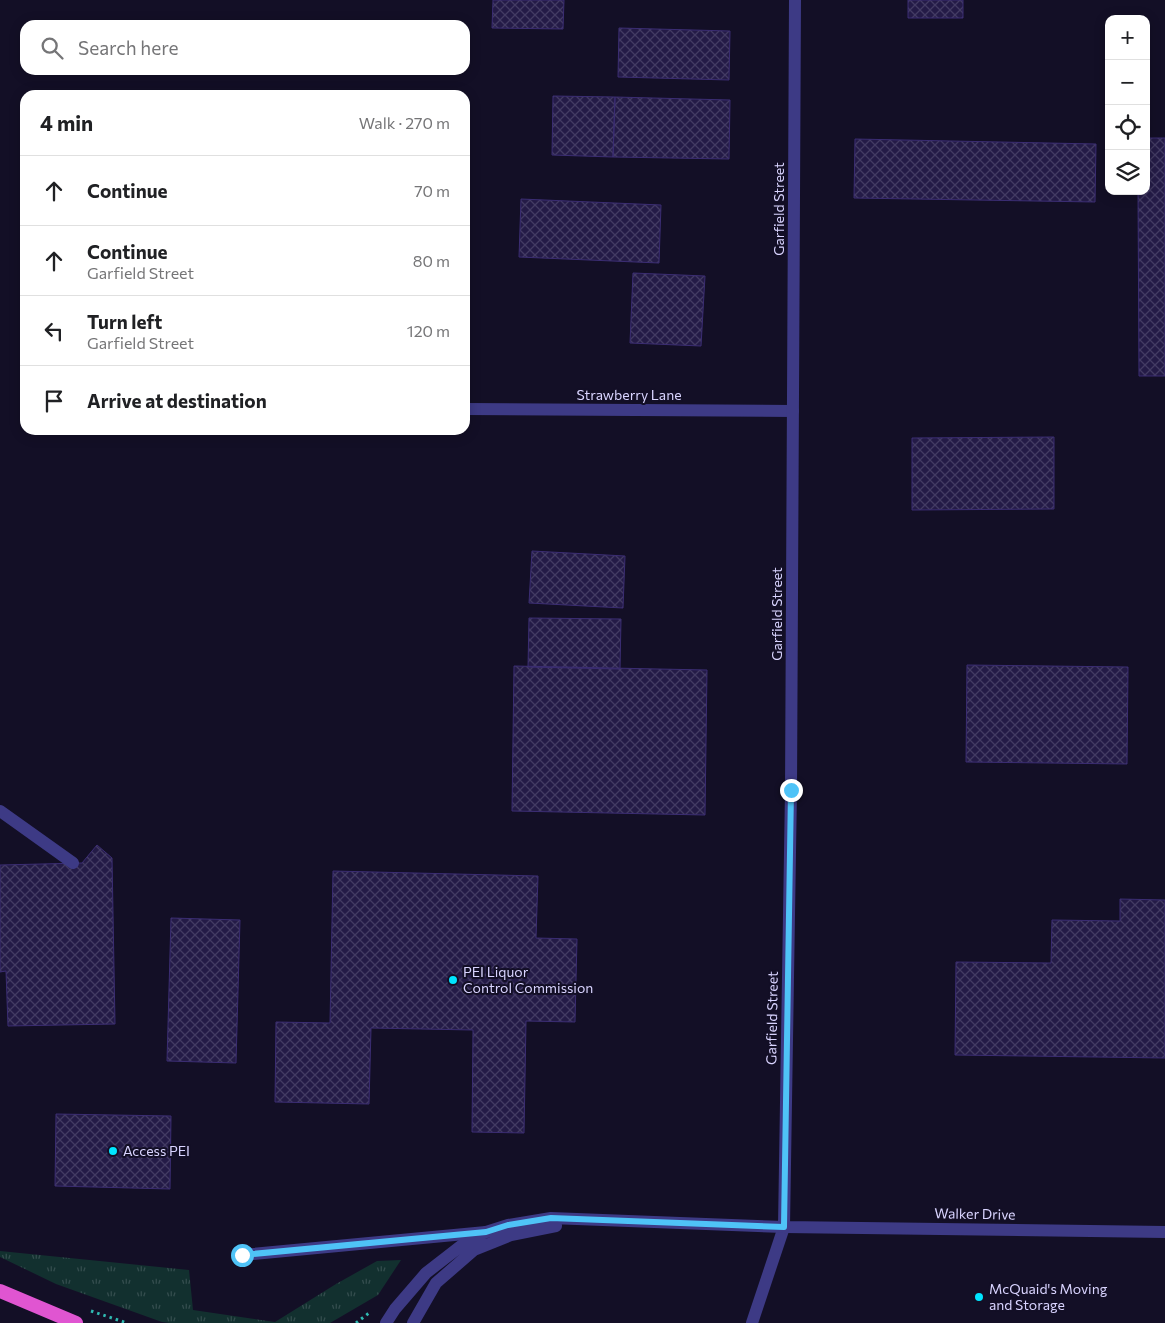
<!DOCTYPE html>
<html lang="en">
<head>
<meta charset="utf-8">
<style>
	body { margin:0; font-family:Commissioner,sans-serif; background:#f2f2f2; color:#202124 }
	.controls { position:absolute; right:15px; top:15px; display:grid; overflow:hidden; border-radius:10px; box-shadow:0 2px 12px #0003 }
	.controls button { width:45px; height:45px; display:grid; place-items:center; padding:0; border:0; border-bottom:1px solid #e0e0e0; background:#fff; color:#202124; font:25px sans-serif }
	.stop { position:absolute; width:15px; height:15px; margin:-11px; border:4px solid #4fc3f7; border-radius:50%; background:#fff }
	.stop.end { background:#4fc3f7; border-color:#fff; box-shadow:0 1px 5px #0008 }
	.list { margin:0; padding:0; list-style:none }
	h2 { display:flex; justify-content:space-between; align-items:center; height:65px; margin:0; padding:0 20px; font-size:21px }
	h2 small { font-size:16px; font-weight:400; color:#757577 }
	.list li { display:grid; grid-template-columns:32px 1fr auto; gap:15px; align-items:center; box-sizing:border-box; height:70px; padding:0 20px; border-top:1px solid #e0e0e0 }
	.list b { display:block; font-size:19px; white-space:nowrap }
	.list p { margin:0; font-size:16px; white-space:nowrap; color:#757577 }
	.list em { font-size:16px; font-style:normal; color:#757577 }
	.icon { flex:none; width:28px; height:28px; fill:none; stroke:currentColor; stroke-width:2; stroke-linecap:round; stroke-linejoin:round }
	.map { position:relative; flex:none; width:1165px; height:1323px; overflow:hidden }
	.search { position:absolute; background:#fff; box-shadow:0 2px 12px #0003; left:20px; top:20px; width:450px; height:55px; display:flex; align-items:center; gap:12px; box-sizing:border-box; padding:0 18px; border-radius:15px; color:#757577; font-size:19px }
	.panel { position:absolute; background:#fff; box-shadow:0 2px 12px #0003; left:20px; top:90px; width:450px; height:345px; border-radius:15px }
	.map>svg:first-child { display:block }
	.grass { fill:url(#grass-tufts) }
	.building { fill:url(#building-cross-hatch); stroke:#3b2d73 }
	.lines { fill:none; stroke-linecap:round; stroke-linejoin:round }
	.path { stroke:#2fb8b0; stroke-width:3; stroke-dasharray:2.5 4; stroke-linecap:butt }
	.service { stroke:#3d3a85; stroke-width:12 }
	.minor { stroke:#3d3a85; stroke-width:12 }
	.tertiary { stroke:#3d3a85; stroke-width:12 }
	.trunk { stroke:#e055d1; stroke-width:14 }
	.route { stroke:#4fc3f7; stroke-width:6 }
	.poi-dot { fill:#00e5ff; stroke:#130f26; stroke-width:2 }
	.labels { text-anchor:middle; stroke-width:4; stroke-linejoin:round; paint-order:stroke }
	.street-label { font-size:14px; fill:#d9d4ff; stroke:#130f26 }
	.poi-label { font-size:14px; fill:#d9d4ff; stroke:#130f26; text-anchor:start }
</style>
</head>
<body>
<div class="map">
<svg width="1165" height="1323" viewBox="0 0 1165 1323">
	<defs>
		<pattern id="grass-tufts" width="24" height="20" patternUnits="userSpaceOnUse" patternTransform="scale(1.25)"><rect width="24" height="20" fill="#12302f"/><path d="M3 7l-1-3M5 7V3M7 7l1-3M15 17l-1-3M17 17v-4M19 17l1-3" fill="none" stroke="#344d4e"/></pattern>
		<pattern id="building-cross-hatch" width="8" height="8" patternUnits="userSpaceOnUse" patternTransform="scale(1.25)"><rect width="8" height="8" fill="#241b47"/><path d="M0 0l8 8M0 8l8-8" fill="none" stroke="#433b63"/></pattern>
	</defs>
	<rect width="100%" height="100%" fill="#130f26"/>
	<!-- grass -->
	<path class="grass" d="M0 1251 189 1270 193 1310 275 1322 336 1284 377 1261 401 1260 378 1295 330 1323H170L162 1322 56 1284 0 1257Z"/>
	<!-- building -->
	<path class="building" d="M493 0H564L563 29 492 28Z
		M908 0H963V18H908Z
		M619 28 730 31 729 80 618 77Z
		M553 96 615 97 613 157 552 155Z
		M615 97 730 100 729 159 613 157Z
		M1146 138H1165V376H1139L1138 191H1146Z
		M855 139 1096 144 1095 202 854 198Z
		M521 199 661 205 659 263 519 257Z
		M633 273 705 276 701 346 630 343Z
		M1054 437V509L912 510V438Z
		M532 551 625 556 623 608 529 603Z
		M529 618 621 619 620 669 528 667Z
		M967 665 1128 667 1127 764 966 762Z
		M514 666 707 670 705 815 512 811Z
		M97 845 112 858 115 1024 8 1026 6 971 0 972V865L82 863Z
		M333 871 538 876 536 938 577 939 575 1022 526 1021 524 1133 472 1132 473 1030 371 1028 369 1104 275 1102 276 1022 330 1023Z
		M1120 899 1165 900V1058L955 1055 956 962 1051 963 1052 920 1120 921Z
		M171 918 240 920 236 1063 167 1061Z
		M56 1114 171 1116 170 1189 55 1186Z"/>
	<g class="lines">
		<!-- path -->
		<path class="path" d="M91 1311 127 1323
			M356 1323 369 1313"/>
		<!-- service -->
		<path class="service" d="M0 811 73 863
			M242 1255 486 1232"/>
		<!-- minor -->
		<path class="minor" d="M465 409 793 411
			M752 1323 784 1227"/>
		<!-- tertiary -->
		<path class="tertiary" d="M784 1227 791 790 795 0
			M386 1323 395 1309 426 1273 466 1242 486 1232 508 1225 551 1218 784 1227 1165 1232
			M413 1323 436 1283 474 1250 511 1235 556 1226"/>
		<!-- trunk -->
		<path class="trunk" d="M0 1291 76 1323"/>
	</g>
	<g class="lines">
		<!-- route -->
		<path class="route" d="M242 1255 486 1232 508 1225 551 1218 784 1227 791 790"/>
	</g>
	<!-- markers -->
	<g class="poi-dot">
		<circle cx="453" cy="980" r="5"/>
		<circle cx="113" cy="1151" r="5"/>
		<circle cx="979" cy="1297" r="5"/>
	</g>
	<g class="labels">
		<!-- street labels -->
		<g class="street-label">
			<text transform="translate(779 209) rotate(-90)" y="5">Garfield Street</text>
			<text x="629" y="400">Strawberry Lane</text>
			<text transform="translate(777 614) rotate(-90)" y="5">Garfield Street</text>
			<text transform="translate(772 1018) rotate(-89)" y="5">Garfield Street</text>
			<text transform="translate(975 1214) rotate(1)" y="5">Walker Drive</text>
		</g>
		<!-- poi labels -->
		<g class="poi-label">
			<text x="463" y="977">PEI Liquor<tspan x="463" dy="16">Control Commission</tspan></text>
			<text x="123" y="1156">Access PEI</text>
			<text x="989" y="1294">McQuaid's Moving<tspan x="989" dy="16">and Storage</tspan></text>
		</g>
	</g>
</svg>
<div class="controls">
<button>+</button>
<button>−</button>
<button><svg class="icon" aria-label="locate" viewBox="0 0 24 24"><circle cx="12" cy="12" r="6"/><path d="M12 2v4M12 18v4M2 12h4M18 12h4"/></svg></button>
<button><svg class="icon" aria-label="layers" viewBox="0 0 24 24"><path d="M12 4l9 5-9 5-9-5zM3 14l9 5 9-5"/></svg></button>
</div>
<div class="stop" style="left:242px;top:1255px"></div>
<div class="stop end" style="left:791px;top:790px"></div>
<div class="search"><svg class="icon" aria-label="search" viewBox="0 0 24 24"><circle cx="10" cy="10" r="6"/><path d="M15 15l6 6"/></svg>Search here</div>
<section class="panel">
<h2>4 min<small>Walk · 270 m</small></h2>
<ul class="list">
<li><svg class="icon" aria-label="ahead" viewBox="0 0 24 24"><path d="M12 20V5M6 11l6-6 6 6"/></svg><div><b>Continue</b></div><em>70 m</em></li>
<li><svg class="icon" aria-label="ahead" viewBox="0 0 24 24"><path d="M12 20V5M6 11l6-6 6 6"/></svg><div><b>Continue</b><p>Garfield Street</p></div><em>80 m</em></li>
<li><svg class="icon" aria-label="left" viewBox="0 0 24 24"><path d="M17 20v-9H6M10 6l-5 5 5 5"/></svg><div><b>Turn left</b><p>Garfield Street</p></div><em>120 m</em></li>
<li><svg class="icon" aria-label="arrive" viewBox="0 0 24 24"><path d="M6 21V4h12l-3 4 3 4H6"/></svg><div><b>Arrive at destination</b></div></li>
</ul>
</section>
</div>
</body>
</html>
